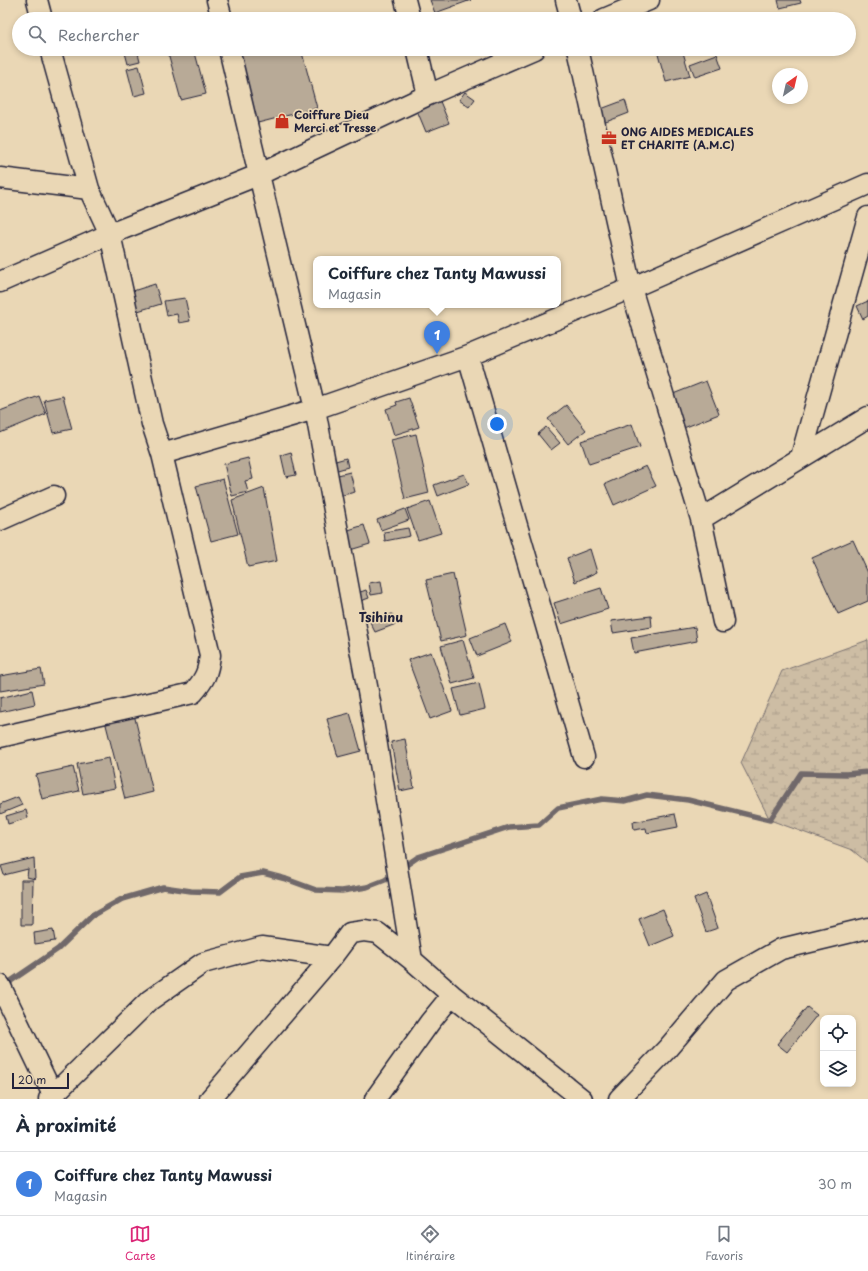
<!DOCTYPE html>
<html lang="fr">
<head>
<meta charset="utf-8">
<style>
	body { margin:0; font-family:"Playpen Sans",sans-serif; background:#f6f6f7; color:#1f2937 }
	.controls { position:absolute; right:12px; bottom:12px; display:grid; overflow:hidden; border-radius:8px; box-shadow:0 2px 6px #0003 }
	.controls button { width:36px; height:36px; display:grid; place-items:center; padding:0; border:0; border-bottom:1px solid #e0e1e3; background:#fff; color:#1f2937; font:20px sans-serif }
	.compass { position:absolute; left:772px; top:68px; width:36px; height:36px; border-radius:50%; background:#fff; box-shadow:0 2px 6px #0003; rotate:34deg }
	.scale { position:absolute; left:12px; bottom:10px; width:57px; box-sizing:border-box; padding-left:4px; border:2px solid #22223b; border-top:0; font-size:11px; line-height:14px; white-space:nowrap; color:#22223b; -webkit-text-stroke:3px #ead7b5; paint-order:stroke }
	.you { position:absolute; left:497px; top:424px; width:14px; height:14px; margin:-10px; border:3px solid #fff; border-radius:50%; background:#1a73e8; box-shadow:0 0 0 6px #1a73e833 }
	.badge { display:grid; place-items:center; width:26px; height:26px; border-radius:50%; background:#db2777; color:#fff; font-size:13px; font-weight:700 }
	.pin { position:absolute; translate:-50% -33px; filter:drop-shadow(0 1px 2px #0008) }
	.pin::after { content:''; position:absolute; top:21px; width:14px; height:12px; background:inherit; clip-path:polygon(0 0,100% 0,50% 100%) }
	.popup { position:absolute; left:313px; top:256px; width:248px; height:52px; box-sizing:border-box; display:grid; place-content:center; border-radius:8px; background:#fff; filter:drop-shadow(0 1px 3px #0005); font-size:13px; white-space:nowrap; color:#747a83 }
	.popup b { font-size:15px; color:#1f2937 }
	.popup::after { content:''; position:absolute; left:50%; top:100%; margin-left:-8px; border:8px solid transparent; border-top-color:#fff }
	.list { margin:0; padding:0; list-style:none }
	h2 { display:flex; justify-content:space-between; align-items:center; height:52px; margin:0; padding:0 16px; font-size:17px }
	h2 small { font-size:13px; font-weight:400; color:#747a83 }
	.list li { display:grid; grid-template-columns:26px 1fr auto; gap:12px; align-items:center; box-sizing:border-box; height:64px; padding:0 16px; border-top:1px solid #e0e1e3 }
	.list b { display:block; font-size:15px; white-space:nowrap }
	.list p { margin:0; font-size:13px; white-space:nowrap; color:#747a83 }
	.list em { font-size:13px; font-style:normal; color:#747a83 }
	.icon { flex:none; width:22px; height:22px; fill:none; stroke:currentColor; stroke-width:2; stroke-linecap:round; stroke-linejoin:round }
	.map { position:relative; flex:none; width:868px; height:1099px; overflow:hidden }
	.search { position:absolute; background:#fff; box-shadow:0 2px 6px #0003; left:12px; right:12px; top:12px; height:44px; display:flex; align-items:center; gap:10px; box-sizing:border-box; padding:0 14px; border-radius:22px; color:#747a83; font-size:15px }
	.sheet { height:116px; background:#fff }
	nav { display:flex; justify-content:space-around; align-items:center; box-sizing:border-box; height:56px; border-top:1px solid #e0e1e3; background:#fff; font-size:11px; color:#747a83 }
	nav a { display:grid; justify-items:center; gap:2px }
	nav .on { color:#db2777 }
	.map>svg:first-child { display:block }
	.wetland { fill:url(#wetland-marsh); stroke:#787070 }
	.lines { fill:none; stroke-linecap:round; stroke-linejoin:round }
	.stream { stroke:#6f686a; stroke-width:5.5 }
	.building { fill:#b8aa97; stroke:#22223b }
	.street-casing { stroke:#22223b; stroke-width:23 }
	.street { stroke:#ead7b5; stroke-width:20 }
	.labels { text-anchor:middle; stroke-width:3.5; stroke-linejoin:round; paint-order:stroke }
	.poi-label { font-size:11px; font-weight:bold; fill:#22223b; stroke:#ead7b5; text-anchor:start }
	.quarter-label { font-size:13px; font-weight:bold; fill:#22223b; stroke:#ead7b5 }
</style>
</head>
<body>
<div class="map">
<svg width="868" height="1099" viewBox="0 0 868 1099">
	<defs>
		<pattern id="wetland-marsh" width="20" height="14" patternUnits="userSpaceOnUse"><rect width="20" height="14" fill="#cdbda4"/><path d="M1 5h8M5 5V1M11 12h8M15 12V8" fill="none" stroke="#b0a28e"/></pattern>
	</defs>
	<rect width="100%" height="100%" fill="#ead7b5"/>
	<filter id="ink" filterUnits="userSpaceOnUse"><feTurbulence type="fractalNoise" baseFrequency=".025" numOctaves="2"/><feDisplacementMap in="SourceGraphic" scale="8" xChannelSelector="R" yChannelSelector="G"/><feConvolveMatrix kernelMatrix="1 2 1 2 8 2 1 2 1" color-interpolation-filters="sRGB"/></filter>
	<g filter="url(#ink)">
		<!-- wetland -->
		<path class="wetland" d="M868 640V863L852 850 770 820 741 763 782 671Z"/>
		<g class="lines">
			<!-- stream -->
			<path class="stream" d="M402 868 418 857 509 827 539 825 558 808 602 799 625 801 647 795 688 800 770 820 801 773 846 774 868 772
				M7 989 11 981 58 949 92 916 122 899 163 887 191 891 220 892 240 877 263 873 286 879 316 890 342 891 367 887 385 880 395 873"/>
		</g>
		<!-- building -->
		<path class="building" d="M430 0H471L435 13Z
			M778 0H800L801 3 780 8Z
			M366 13 368 19H338Z
			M124 49H137L140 61 128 64Z
			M167 49H194L206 94 181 100Z
			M252 49H301L317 108 246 126 227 55Z
			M662 49H682L690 76 666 82 657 50Z
			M717 54 722 68 695 77 690 64Z
			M139 66 146 93 134 96 127 69Z
			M465 92 475 99 469 107 459 100Z
			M439 99 449 123 426 132 416 108Z
			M625 100 629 113 598 125 593 112Z
			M155 284 161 304 121 316 114 297Z
			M185 298 190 321 179 323 177 314 167 316 164 301Z
			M868 301V316L863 319 857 306Z
			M706 381 719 414 681 429 668 396Z
			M39 396 46 414 0 433V411Z
			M63 396 72 429 53 433 44 400Z
			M409 398 419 427 394 435 386 409 397 405 396 402Z
			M566 405 586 430 568 444 548 419Z
			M632 424 640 447 589 464 581 441Z
			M546 427 560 443 551 450 538 434Z
			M416 434 429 493 405 499 391 440Z
			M291 452 296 475 286 477 281 455Z
			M248 458 253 479 245 481 248 492 232 496 224 464Z
			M346 458 348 467 327 473 325 464Z
			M646 466 656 486 614 505 605 484Z
			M350 472 355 492 331 498 326 478Z
			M464 474 469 484 438 496 434 485Z
			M223 479 238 534 211 541 196 486Z
			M264 488 277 561 248 567 232 500Z
			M430 501 441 533 418 540 407 509Z
			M405 509 409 520 381 530 377 520Z
			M364 525 370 544 350 550 339 533Z
			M408 528 410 536 385 541 384 532Z
			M853 540 868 573V601L838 614 812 558Z
			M590 549 597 572 575 582 567 558Z
			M453 574 467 635 441 641 426 580Z
			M381 581 383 593 371 595 369 583Z
			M601 588 608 609 561 624 554 603Z
			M366 590 369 598 358 602 355 594Z
			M392 614 396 624 375 632 370 622Z
			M651 616 652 627 613 633 611 621Z
			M505 624 512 642 477 656 470 638Z
			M695 627 697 641 634 653 631 638Z
			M463 640 474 678 452 684 441 646Z
			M431 652 452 711 430 719 408 660Z
			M41 669 44 684 0 691V676Z
			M479 683 485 709 460 715 453 689Z
			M32 690 35 704 0 712V698Z
			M133 710 153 792 125 799 104 717Z
			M350 713 361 751 338 757 327 719Z
			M405 739 414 788 400 791 391 742Z
			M109 758 115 788 83 794 77 764Z
			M73 767 79 791 42 799 36 775Z
			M18 797 22 805 0 814V804Z
			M26 810 28 818 8 824 6 816Z
			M675 814 678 827 647 833 646 828 634 830 633 822Z
			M34 858 35 879 27 877 28 869 4 875 1 866Z
			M21 880H33L32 925H21Z
			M706 894 718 928 706 932 694 899Z
			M663 909 674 936 650 946 639 919Z
			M53 930 55 941 35 944 34 933Z
			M807 1007 817 1015 787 1052 777 1044Z"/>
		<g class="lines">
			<!-- street casing -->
			<g class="street-casing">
				<path id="street" d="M37 0 42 19
					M217 0 222 19
					M405 0 410 19
					M566 0 571 19
					M604 19 649 0
					M229 49 315 409 370 702 412 960
					M417 49 428 95
					M578 49 631 288 701 519 868 417
					M0 178 89 189
					M0 282 110 234 258 175 428 95 534 49
					M468 356 584 757
					M162 454 315 409 468 356 631 288 868 184
					M801 457 868 217
					M701 519 723 622
					M0 520 54 496
					M0 737 193 693C205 679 208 673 210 655L162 454 152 424 110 234 89 189 50 49
					M0 985 53 1095
					M49 1099 150 1000 203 963 262 947 332 957 350 933 364 931 378 933 412 960 452 995 582 1099
					M210 1099 332 957
					M375 1099 430 1022 452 995
					M619 1099 667 1049 726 980 781 949 868 928"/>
			</g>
			<!-- street -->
			<use href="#street" class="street"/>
		</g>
	</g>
	<!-- icons -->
	<defs>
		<g id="shop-bare" transform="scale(1.2)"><path d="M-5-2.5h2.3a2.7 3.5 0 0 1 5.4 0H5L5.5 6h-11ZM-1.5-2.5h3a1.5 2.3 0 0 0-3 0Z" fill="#c8321e" stroke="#ead7b5" stroke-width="2.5" paint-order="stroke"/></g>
		<g id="office-bare" transform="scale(1.2)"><path d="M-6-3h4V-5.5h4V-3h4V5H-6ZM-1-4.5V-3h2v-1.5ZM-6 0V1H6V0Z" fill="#c8321e" stroke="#ead7b5" stroke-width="2.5" paint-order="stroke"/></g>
	</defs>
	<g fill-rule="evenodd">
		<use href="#shop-bare" x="282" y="121"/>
		<use href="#office-bare" x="609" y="138"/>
	</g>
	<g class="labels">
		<!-- poi labels -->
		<g class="poi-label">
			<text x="294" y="119">Coiffure Dieu<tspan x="294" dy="13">Merci et Tresse</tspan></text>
			<text x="621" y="136">ONG AIDES MEDICALES<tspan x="621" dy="13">ET CHARITE (A.M.C)</tspan></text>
		</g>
		<!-- quarter labels -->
		<g class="quarter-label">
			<text x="381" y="622">Tsihinu</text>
		</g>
	</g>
</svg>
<div class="controls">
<button><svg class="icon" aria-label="locate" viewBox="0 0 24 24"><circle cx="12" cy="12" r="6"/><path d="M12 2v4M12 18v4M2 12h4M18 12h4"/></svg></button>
<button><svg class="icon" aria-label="layers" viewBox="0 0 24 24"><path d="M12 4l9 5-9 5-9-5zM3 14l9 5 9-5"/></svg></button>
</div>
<svg class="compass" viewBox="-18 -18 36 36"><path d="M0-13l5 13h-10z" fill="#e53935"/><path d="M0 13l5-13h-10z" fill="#747a83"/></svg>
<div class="scale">20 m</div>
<div class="you"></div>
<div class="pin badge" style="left:437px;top:354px;background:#3f7fe0">1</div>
<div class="popup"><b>Coiffure chez Tanty Mawussi</b>Magasin</div>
<div class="search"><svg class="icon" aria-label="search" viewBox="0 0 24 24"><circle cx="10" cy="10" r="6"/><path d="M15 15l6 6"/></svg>Rechercher</div>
</div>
<section class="sheet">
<h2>À proximité<small></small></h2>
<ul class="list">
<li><span class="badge" style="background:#3f7fe0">1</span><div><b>Coiffure chez Tanty Mawussi</b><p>Magasin</p></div><em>30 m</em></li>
</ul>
</section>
<nav>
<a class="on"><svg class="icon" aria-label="map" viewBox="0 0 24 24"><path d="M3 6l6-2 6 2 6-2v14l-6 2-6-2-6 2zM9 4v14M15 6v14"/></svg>Carte</a>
<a><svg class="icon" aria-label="directions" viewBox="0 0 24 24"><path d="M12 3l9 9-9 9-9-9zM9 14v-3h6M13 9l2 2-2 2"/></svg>Itinéraire</a>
<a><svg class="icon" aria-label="saved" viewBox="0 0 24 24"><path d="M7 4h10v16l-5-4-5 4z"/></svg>Favoris</a>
</nav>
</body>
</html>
